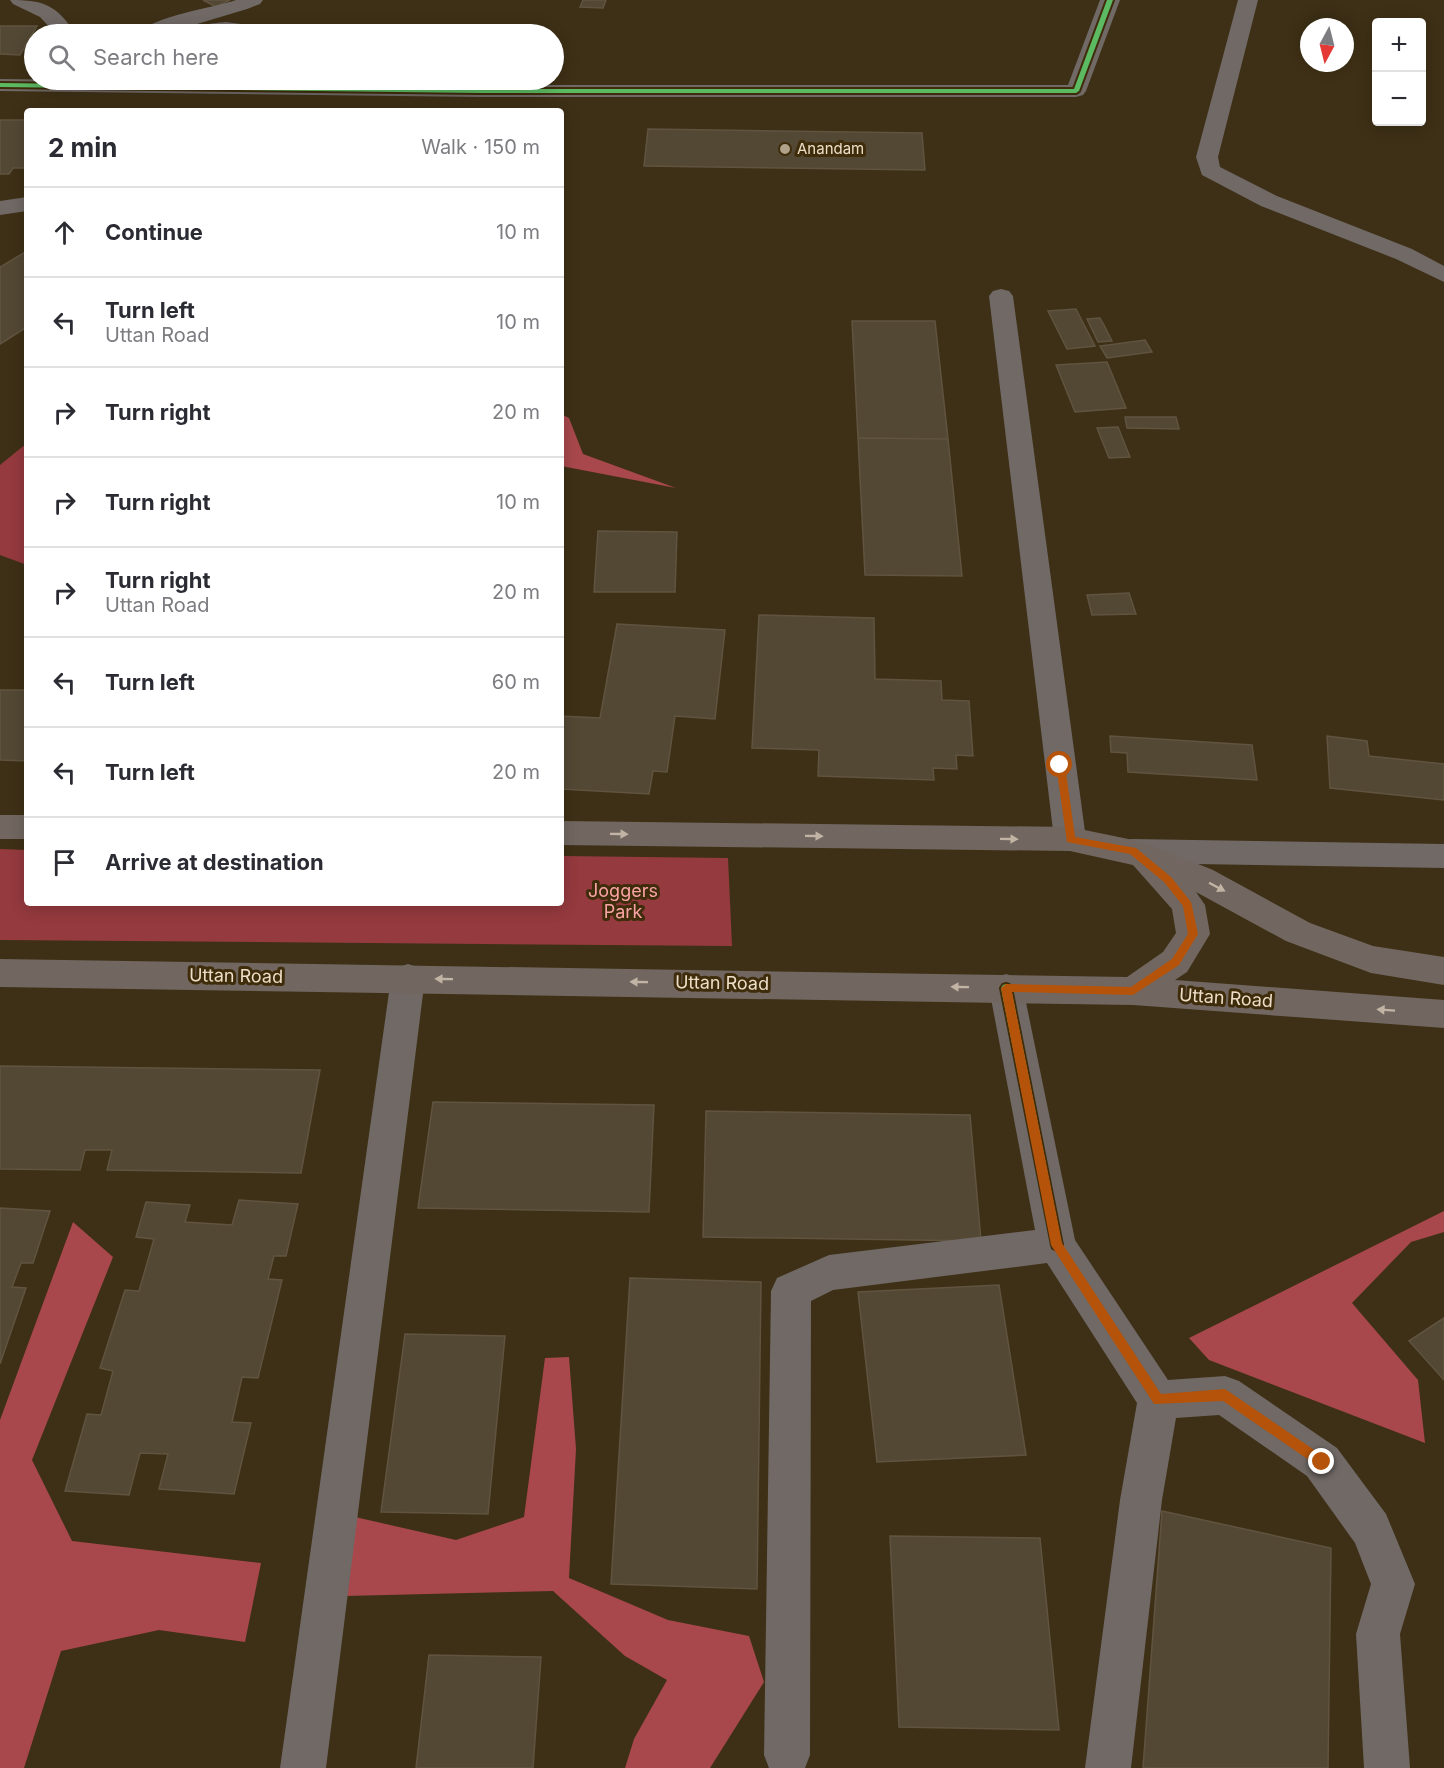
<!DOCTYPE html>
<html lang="en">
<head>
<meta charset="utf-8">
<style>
	body { margin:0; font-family:Inter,sans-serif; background:#f2f2f3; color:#2b2b33 }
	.controls { position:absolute; right:18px; top:18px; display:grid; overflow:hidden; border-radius:6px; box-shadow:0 3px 15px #0003 }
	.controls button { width:54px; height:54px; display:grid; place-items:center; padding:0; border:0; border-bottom:2px solid #e1e1e2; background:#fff; color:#2b2b33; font:30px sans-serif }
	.compass { position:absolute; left:1300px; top:18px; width:54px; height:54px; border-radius:50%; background:#fff; box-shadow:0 3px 15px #0003; rotate:187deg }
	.stop { position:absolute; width:18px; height:18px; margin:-14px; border:4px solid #b45309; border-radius:50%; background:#fff }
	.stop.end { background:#b45309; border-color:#fff; box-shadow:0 2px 6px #0008 }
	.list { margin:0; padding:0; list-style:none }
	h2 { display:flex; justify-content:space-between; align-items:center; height:78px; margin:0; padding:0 24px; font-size:26px }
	h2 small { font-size:20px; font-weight:400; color:#7c7c81 }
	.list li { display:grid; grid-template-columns:39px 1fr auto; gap:18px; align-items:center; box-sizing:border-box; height:90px; padding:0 24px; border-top:2px solid #e1e1e2 }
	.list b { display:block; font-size:22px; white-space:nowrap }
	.list p { margin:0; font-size:20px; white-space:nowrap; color:#7c7c81 }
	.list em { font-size:20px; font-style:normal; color:#7c7c81 }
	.icon { flex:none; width:33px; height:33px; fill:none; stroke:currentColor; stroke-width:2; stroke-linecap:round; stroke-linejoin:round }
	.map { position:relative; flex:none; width:1444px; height:1768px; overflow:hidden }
	.search { position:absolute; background:#fff; box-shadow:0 3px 15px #0003; left:24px; top:24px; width:540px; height:66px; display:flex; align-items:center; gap:15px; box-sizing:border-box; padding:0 21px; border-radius:33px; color:#7c7c81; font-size:22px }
	.panel { position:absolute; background:#fff; box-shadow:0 3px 15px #0003; left:24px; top:108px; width:540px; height:798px; border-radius:6px }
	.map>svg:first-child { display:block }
	.green { fill:#953a3f }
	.forest { fill:#a8484c }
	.building { fill:#534834; stroke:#605440; stroke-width:1.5 }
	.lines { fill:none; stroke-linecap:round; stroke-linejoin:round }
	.minor { fill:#706966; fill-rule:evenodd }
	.major { fill:#716760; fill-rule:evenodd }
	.cycleway-casing { stroke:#3f2c0b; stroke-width:4 }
	.cycleway { fill:#5cba63; fill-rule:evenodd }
	.oneway { fill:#c2b4a4 }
	.route { fill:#b45309 }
	.poi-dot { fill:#b0a18a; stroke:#3f2c0b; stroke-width:2 }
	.labels { text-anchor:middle; stroke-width:6; stroke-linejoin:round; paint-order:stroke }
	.far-poi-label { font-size:15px; fill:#eddec8; stroke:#3f2c0b; text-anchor:start }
	.park-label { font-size:18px; fill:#faa4a6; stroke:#3f2c0b }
	.street-label { font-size:18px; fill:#eddec8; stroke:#3f2c0b }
</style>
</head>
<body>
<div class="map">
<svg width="1444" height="1768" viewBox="0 0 1444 1768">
	<rect width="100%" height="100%" fill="#3e3016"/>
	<!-- green -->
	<path class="green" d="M27 443V565L0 555V465Z
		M0 849 27 850V903H561V856L728 858 732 946 0 940Z"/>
	<!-- forest -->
	<path class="forest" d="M561 414 569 418 583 454 676 488 561 466Z
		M1444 1211V1232L1411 1242 1352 1303 1418 1380 1425 1443 1209 1360 1189 1338Z
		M73 1222 113 1257 32 1460 72 1541 261 1563 245 1642 159 1630 61 1651 24 1768H0V1420Z
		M569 1357 576 1449 569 1578 668 1620 749 1636 764 1682 710 1768H625L634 1739 667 1680 625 1656 553 1591 345 1596 355 1517 456 1540 524 1517 545 1358Z"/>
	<!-- building -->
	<path class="building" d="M203 0H230L216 7Z
		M583 0H606L603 8 580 7Z
		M0 26H37L20 55 0 54Z
		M0 120H27V168H13L9 174H0Z
		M648 129 922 133 925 170 644 166Z
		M27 251V327L0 344V267Z
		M1076 309 1095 346 1067 349 1048 311Z
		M1100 318 1104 325 1112 341 1098 342 1087 319Z
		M852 321H935L948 439 858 438Z
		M1145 340 1152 352 1107 358 1100 346Z
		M1107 362 1126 408 1075 412 1056 365Z
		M1125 417H1176L1179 429 1127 428Z
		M1118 427 1130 457 1109 458 1097 428Z
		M858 438 948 439 962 576 865 575Z
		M598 531 677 532 675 592H594Z
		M1129 593 1136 614 1092 615 1087 595Z
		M759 615 874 618 875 679 941 681 942 700 969 701 973 756 956 755 957 769 933 768 934 780 818 776 819 750 752 748Z
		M617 624 725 630 715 719 675 716 667 772 653 771 649 794 561 789V716L600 718Z
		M0 690H27V761L0 760Z
		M1110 736 1252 745 1257 780 1128 772 1127 753 1111 752Z
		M1327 736 1367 741 1369 756 1444 764V800L1330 788Z
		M0 1066 320 1070 301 1173 107 1170 112 1150H85L80 1170 0 1169Z
		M433 1102 654 1105 649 1212 418 1208Z
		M706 1111 970 1115 981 1241 703 1237Z
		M239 1200 298 1204 286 1256H274L268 1279 282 1280 258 1378 242 1377 232 1422 251 1423 234 1494 159 1489 168 1454 140 1453 129 1495 65 1491 87 1414 101 1415 113 1371 100 1368 125 1290 139 1291 154 1239 136 1237 146 1202 190 1205 185 1222 232 1225Z
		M0 1208 50 1211 33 1263H21L12 1287 26 1288 0 1364Z
		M630 1278 761 1282 757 1589 611 1584Z
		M999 1285 1026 1455 877 1462 858 1292Z
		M1444 1318V1380L1409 1341Z
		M405 1334 505 1336 488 1514 381 1512Z
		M1162 1511 1331 1548 1328 1768H1143Z
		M890 1536 1040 1538 1059 1730 899 1727Z
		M429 1655 541 1657 533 1768H416Z"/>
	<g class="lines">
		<!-- minor -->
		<path class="minor" d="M10 0C45 0 56 5 76 34H56L40 17 13 4Z
			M236 0H263L260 4 247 9 164 34H139C151 16 214 8 236 0Z
			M1100 0H1120L1086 91 1083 95 1076 97H480L0 91V79L480 85H1068Z
			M1238 0H1258L1218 157 1220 167 1277 196 1412 249 1444 266V282L1396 259 1261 206 1202 175 1196 157Z
			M226 22 270 28 277 30 280 34 190 33C197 24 215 23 226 22Z
			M27 197V211L0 215V201Z
			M1001 289 1009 291 1013 296 1086 839 1081 848 1070 851 1059 848 1054 839 989 296 993 291Z
			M1132 839 1444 844V868L1132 863 1121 860 1116 851 1121 842Z
			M408 964 420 968 425 978 326 1768H280L391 978 396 968Z
			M1006 974 1018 978 1023 988 1075 1240 1168 1380 1225 1376 1239 1381 1337 1448 1386 1514 1415 1584 1400 1634 1410 1768H1364L1356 1634 1371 1584 1355 1543 1307 1476 1219 1415 1176 1418 1162 1500 1131 1768H1085L1120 1500 1137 1403 1047 1263 833 1290 811 1301 810 1755 805 1768H769L764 1755 771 1291 777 1278 829 1255 1035 1230 989 988 994 978Z"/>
		<!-- major -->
		<path class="major" d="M0 815H27V839H0Z
			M561 821 1070 827 1143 842 1213 870 1310 923 1373 946 1444 957V985L1371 973 1286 941 1196 892 1205 905 1210 934 1187 972 1175 980 1444 1000V1028L1133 1005 0 987V959L1127 977 1163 952 1176 933 1172 909 1133 865 1070 851 561 845Z"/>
		<!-- cycleway casing -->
		<g class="cycleway-casing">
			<path id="cycleway" d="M1107 0H1113L1079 91 1076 93H480L0 87V83L480 89H1074Z
				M1006 984 1009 985 1011 988 1062 1245 1061 1248 1057 1250 1053 1248 1052 1245 1001 988 1003 985Z"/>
		</g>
		<!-- cycleway -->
		<use href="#cycleway" class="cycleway"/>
	</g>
	<!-- one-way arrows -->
	<defs><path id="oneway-solid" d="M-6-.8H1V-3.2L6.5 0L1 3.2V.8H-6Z" transform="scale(1.5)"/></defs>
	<g class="oneway">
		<use href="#oneway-solid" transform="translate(619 834) rotate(1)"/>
		<use href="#oneway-solid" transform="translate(814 836) rotate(1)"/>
		<use href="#oneway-solid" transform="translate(1009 839) rotate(1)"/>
		<use href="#oneway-solid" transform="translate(1217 887) rotate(28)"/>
		<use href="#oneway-solid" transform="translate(444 979) rotate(-179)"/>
		<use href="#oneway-solid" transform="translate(639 982) rotate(-179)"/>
		<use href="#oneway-solid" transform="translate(960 987) rotate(-179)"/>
		<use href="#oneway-solid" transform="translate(1386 1010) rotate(-176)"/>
	</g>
	<!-- route -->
	<path class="route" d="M1060 761 1065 765 1075 837 1136 848 1171 877 1191 902 1198 934 1179 965 1133 995 1012 992 1062 1243 1161 1394 1225 1389 1326 1458V1467L1322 1469 1223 1401 1154 1404 1051 1245 1001 988 1006 984 1131 987 1172 959 1188 934 1183 906 1164 882 1130 854 1067 842 1056 765Z"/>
	<!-- markers -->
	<circle class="poi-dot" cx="785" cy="149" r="6"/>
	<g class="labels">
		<!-- far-poi labels -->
		<g class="far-poi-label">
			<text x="797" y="154">Anandam</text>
		</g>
		<!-- park labels -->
		<g class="park-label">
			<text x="623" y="897">Joggers<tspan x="623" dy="21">Park</tspan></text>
		</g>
		<!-- street labels -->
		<g class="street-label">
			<text transform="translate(236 976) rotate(1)" y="6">Uttan Road</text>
			<text transform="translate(722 983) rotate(1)" y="6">Uttan Road</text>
			<text transform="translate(1226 998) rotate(4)" y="6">Uttan Road</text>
		</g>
	</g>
</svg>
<div class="controls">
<button>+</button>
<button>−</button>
</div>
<svg class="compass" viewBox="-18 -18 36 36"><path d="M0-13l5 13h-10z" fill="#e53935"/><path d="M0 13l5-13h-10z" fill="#7c7c81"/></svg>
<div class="stop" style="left:1060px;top:765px"></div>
<div class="stop end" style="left:1322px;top:1462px"></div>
<div class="search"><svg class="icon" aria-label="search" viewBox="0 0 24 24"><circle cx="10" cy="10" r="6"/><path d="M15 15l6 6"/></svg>Search here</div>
<section class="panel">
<h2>2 min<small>Walk · 150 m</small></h2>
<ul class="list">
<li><svg class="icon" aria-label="ahead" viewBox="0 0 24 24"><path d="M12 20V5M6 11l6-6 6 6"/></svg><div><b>Continue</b></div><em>10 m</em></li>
<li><svg class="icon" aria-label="left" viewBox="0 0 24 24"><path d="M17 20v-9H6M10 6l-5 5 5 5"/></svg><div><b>Turn left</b><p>Uttan Road</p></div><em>10 m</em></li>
<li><svg class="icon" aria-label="right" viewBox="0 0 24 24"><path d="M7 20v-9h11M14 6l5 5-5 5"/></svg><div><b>Turn right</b></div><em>20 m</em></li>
<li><svg class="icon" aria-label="right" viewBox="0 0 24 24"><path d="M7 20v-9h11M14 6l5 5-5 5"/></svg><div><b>Turn right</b></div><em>10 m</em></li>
<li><svg class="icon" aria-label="right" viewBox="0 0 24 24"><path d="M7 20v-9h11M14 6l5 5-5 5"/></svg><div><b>Turn right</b><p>Uttan Road</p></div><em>20 m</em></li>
<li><svg class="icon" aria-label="left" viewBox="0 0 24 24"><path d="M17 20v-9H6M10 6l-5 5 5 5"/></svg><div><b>Turn left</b></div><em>60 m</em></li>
<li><svg class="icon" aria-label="left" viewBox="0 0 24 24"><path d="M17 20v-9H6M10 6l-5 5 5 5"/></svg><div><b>Turn left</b></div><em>20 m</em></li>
<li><svg class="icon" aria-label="arrive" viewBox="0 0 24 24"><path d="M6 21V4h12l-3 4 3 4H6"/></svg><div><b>Arrive at destination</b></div></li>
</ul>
</section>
</div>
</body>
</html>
